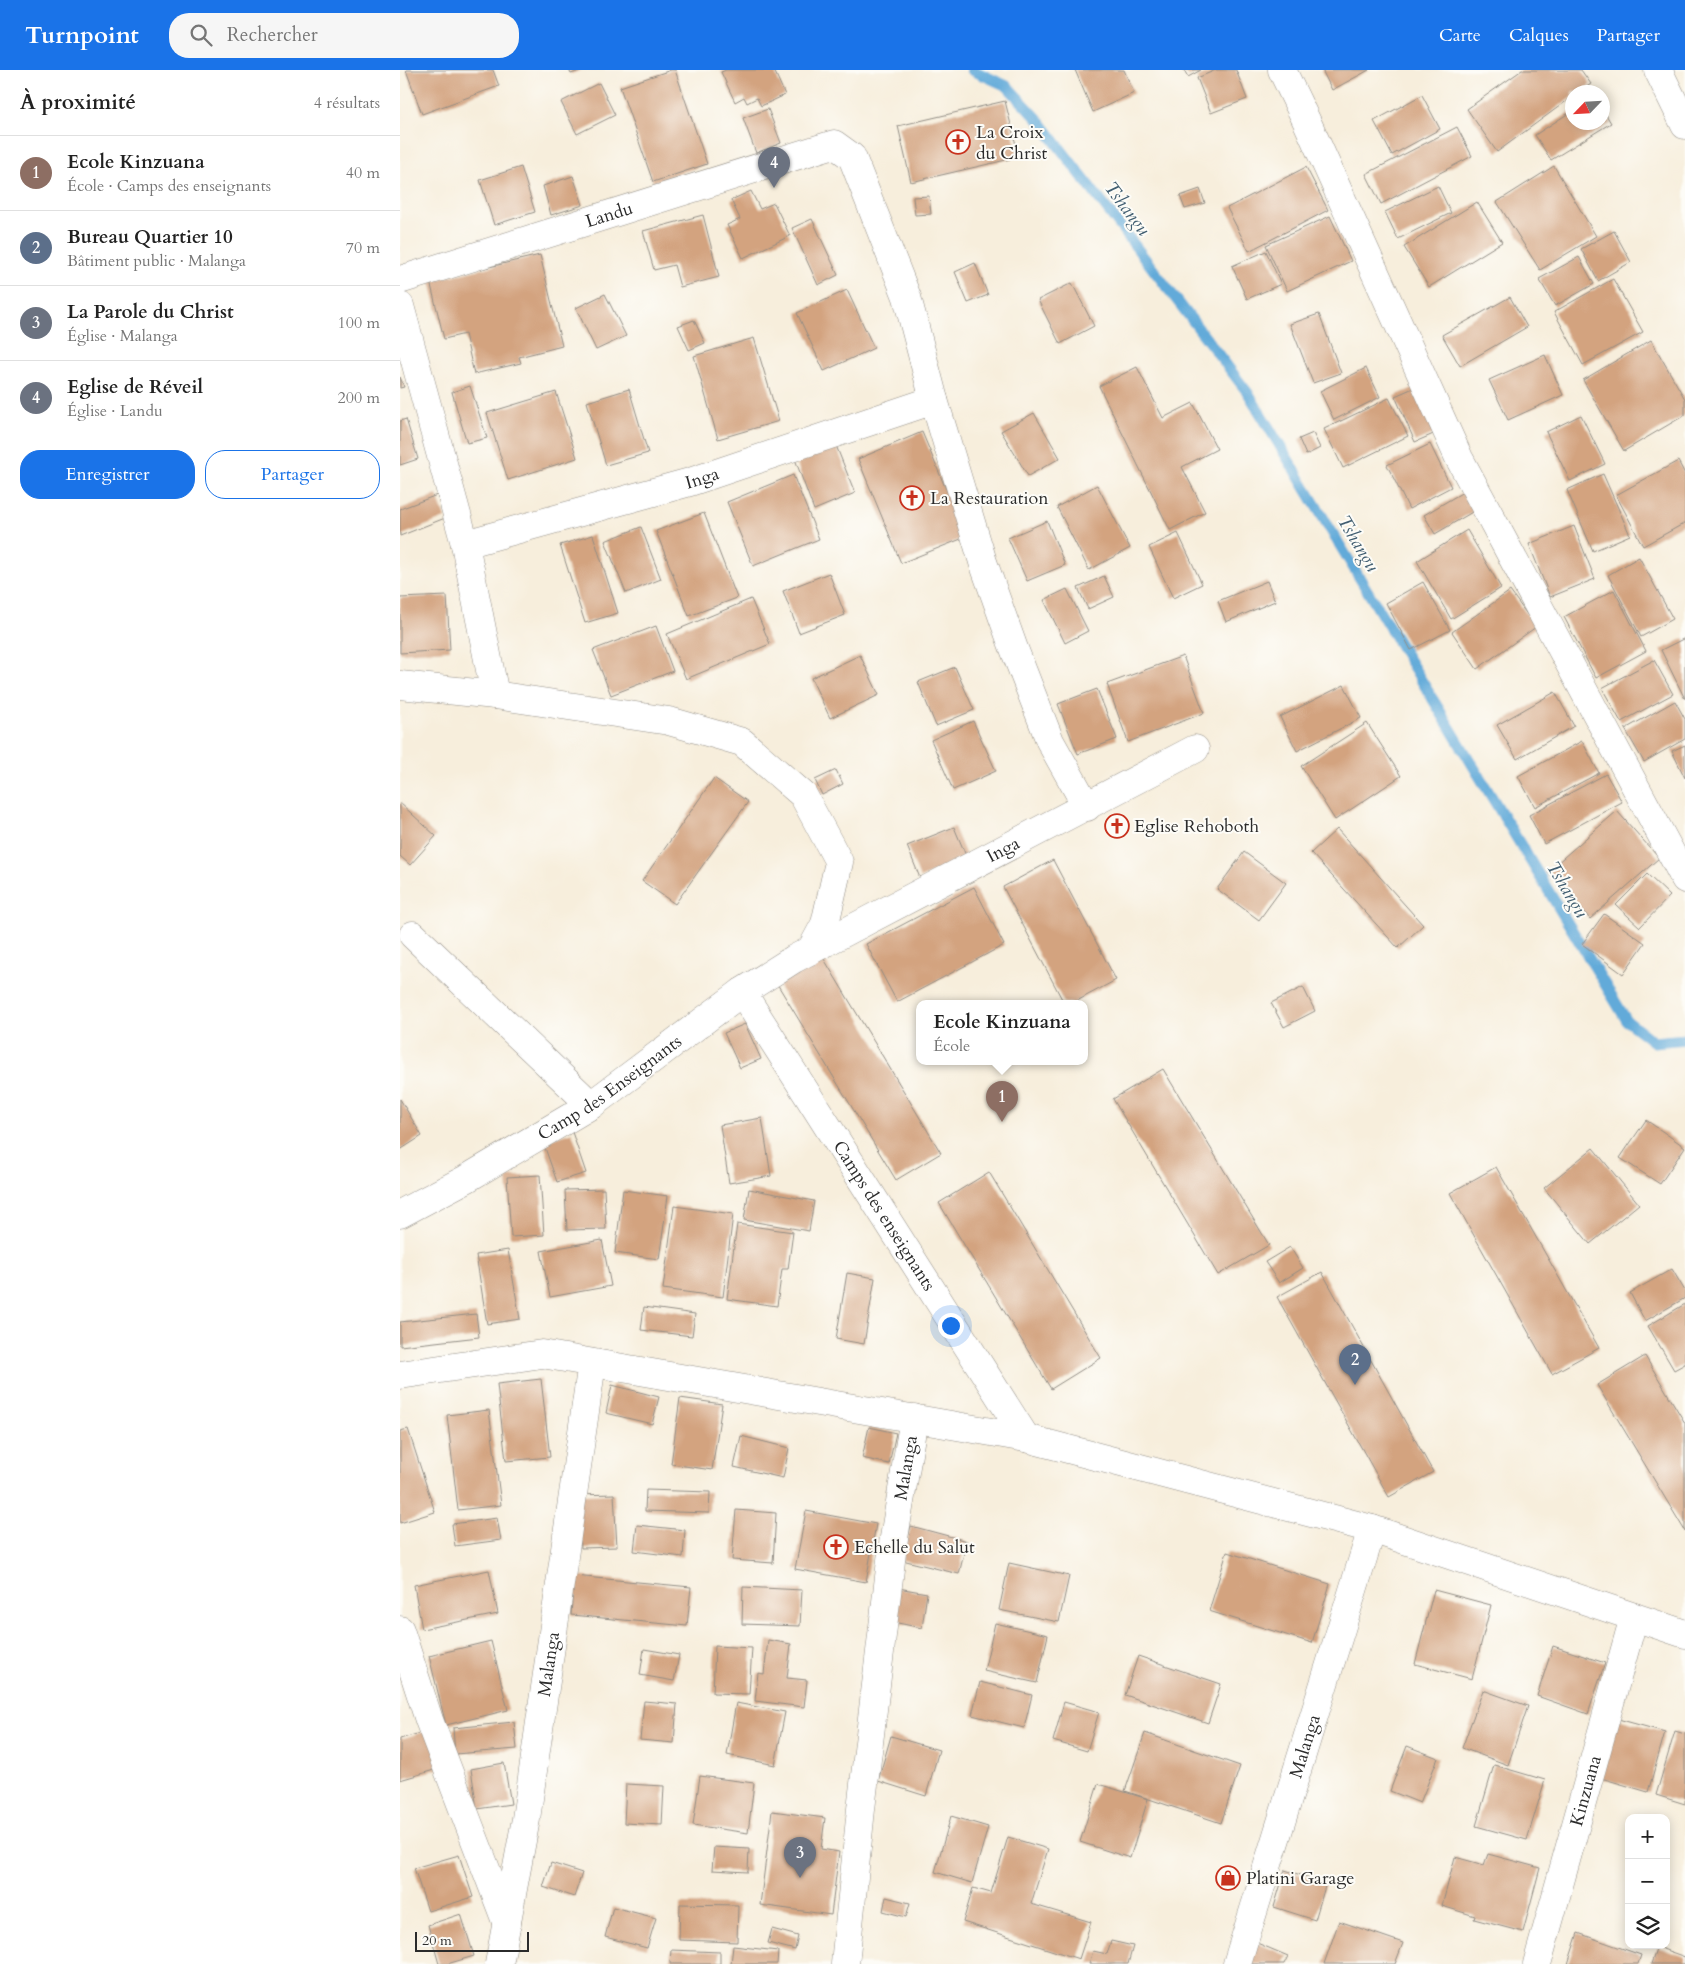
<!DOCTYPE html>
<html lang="fr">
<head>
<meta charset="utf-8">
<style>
	body { margin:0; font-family:Cardo,serif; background:#f6f6f6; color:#222 }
	.controls { position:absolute; right:15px; bottom:15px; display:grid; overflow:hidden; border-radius:10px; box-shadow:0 2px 12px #0003 }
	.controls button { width:45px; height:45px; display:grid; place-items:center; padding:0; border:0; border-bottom:1px solid #e0e0e0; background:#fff; color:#222; font:25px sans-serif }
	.compass { position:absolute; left:1165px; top:15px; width:45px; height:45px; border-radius:50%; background:#fff; box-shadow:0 2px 12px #0003; rotate:245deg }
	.scale { position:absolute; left:15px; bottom:12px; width:114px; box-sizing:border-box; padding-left:5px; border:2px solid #2b2b2b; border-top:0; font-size:14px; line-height:18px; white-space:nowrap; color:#2b2b2b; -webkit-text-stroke:4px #fdfcf7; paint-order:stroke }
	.you { position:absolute; left:550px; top:1255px; width:18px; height:18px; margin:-12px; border:4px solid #fff; border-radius:50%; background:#1a73e8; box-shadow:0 0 0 8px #1a73e833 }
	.badge { display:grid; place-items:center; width:32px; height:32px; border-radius:50%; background:#1a73e8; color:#fff; font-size:16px; font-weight:700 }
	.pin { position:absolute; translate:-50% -41px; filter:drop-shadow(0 1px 2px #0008) }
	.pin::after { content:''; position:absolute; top:26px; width:18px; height:15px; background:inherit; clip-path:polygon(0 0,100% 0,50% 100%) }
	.popup { position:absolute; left:516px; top:930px; width:172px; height:65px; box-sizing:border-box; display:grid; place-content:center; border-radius:10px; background:#fff; filter:drop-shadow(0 1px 4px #0005); font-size:16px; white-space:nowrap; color:#767676 }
	.popup b { font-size:19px; color:#222 }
	.popup::after { content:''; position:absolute; left:50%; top:100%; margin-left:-10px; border:10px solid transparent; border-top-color:#fff }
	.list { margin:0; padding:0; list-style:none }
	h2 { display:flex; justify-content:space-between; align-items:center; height:65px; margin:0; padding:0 20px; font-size:21px }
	h2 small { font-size:16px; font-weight:400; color:#767676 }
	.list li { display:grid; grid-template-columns:32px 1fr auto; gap:15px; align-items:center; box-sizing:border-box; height:75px; padding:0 20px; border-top:1px solid #e0e0e0 }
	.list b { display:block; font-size:19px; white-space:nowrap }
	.list p { margin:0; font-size:16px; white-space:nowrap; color:#767676 }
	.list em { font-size:16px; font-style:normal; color:#767676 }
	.actions { display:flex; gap:10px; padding:15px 20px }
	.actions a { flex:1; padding:11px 0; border:1px solid #1a73e8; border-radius:20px; text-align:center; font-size:18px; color:#1a73e8 }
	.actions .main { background:#1a73e8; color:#fff }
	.icon { flex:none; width:28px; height:28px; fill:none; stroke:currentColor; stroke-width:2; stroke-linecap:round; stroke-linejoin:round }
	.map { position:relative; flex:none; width:1285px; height:1894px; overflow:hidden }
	header { display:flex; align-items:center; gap:30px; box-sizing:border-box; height:70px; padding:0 25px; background:#1a73e8; color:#fff }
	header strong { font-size:24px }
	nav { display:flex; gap:28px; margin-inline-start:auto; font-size:18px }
	.search { width:350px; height:45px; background:#f6f6f6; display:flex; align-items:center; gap:12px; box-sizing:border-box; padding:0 18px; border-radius:20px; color:#767676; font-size:19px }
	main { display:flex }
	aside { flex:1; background:#fff }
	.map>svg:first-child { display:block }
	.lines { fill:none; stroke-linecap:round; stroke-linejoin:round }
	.stream { stroke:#62aad9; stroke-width:11 }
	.building { fill:#d3a37f }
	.street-casing { stroke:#918c84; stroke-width:29 }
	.street { stroke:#fff; stroke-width:28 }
	.labels { text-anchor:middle; stroke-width:4; stroke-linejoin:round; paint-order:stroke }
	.poi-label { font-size:18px; fill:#2b2b2b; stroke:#fdfcf7; text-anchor:start }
	.street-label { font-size:18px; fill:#2b2b2b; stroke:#fdfcf7 }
	.water-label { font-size:19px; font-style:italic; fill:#415e71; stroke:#fdfcf7 }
</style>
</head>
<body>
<header>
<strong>Turnpoint</strong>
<div class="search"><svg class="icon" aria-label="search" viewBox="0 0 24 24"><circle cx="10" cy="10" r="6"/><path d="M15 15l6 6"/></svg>Rechercher</div>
<nav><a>Carte</a><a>Calques</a><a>Partager</a></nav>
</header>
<main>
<aside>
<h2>À proximité<small>4 résultats</small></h2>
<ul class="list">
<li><span class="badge" style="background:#8d6e63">1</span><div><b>Ecole Kinzuana</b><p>École · Camps des enseignants</p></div><em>40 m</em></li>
<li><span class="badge" style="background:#5c6f8a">2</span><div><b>Bureau Quartier 10</b><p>Bâtiment public · Malanga</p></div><em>70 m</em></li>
<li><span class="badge" style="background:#6b7280">3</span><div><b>La Parole du Christ</b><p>Église · Malanga</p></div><em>100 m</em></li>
<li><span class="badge" style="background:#6b7280">4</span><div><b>Eglise de Réveil</b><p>Église · Landu</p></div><em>200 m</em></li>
</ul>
<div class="actions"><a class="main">Enregistrer</a><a>Partager</a></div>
</aside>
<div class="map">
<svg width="1285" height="1894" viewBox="0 0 1285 1894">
	<rect width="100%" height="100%" fill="#fdfcf7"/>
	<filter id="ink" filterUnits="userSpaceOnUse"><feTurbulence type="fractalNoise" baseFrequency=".02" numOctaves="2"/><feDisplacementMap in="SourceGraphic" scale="10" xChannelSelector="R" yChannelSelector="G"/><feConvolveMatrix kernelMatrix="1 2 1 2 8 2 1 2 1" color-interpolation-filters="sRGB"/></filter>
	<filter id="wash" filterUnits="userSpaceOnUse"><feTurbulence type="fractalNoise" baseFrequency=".0096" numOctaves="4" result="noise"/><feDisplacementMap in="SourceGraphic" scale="20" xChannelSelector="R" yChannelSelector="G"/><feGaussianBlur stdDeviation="1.12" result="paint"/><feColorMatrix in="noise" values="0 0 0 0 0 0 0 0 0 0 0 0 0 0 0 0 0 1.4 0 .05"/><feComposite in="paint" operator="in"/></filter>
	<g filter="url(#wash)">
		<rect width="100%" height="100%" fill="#f7eedc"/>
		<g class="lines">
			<!-- stream -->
			<path class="stream" d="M572 0 607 16 637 48 848 323 1227 951 1254 972 1285 969"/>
		</g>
		<g id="blocks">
			<!-- building -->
			<path class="building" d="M6 0H93L99 16 22 44Z
				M169 0H182L171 4Z
				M271 0H275L307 94 253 112 220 17Z
				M326 0H374L385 25 361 36 357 28 347 33 344 27 335 32 321 2Z
				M675 0H724L734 23 693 42Z
				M784 0H801L788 7Z
				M816 0H836L847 29 811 43 797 8Z
				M922 0H969L932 20Z
				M1122 0H1181L1191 14 1179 22H1172V27L1097 82 1067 39Z
				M199 13 215 45 177 64 161 32Z
				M1022 25 1040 59 992 85 974 51Z
				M605 31 619 87 511 112 498 56Z
				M1202 38 1211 53 1151 90 1135 65 1172 41V52H1202Z
				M368 39 381 73 356 83 343 48Z
				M1057 57 1072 86 981 134 966 104Z
				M1154 96 1196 166 1140 200 1097 132Z
				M121 97 135 142 94 155 80 110Z
				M906 97 928 140 849 181 827 138Z
				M173 106 183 135 151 145 143 116Z
				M1038 116 1051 143 998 169 985 142Z
				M800 119 805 133 785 139 780 126Z
				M351 121 360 139 374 133 390 166 343 188 327 155 340 149 331 130Z
				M529 126 531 144 515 145 513 127Z
				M1077 132 1102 172 1029 217 1004 177Z
				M303 145 319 207 280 217 274 195 254 200 243 161Z
				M930 146 951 191 887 221 866 175Z
				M412 149 438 205 418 215 392 158Z
				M1214 161 1231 192 1198 211 1181 179Z
				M866 181 881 214 847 229 832 196Z
				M140 185 162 276 119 287 121 293 74 304 65 264 44 269 30 211Z
				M1179 187 1194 214 1155 236 1139 209Z
				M575 193 588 225 568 233 555 202Z
				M1213 209 1243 262 1183 295 1154 242Z
				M672 213 694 256 660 274 638 230Z
				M447 220 474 278 424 301 397 243Z
				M205 224 226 266 196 280 176 238Z
				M1110 227 1127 257 1060 296 1042 265Z
				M919 244 941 303 913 313 890 254Z
				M294 250 305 273 289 280 278 256Z
				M354 268 379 351 318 369 294 286Z
				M1251 270 1285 329V345L1224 381 1183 310Z
				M1145 285 1163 325 1108 350 1089 310Z
				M737 297 763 348 793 333 817 379 782 397 805 442 770 460 699 316Z
				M966 298 980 327 934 350 920 321Z
				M0 307 4 317 0 318Z
				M70 316 87 368 67 373 52 322Z
				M1018 316 1038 362 1015 372 995 326Z
				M229 319 248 383 206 395 187 332Z
				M156 322 177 388 108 410 87 343Z
				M989 328 1008 366 943 398 924 359Z
				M634 343 660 388 628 406 601 361Z
				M1181 345 1205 394 1170 411 1146 362Z
				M6 349 18 389 0 395V351Z
				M522 362 566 467 501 493 458 389Z
				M913 363 920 378 906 385 899 369Z
				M435 373 455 423 414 440 395 389Z
				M1030 374 1051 417 1009 439 987 395Z
				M1278 391 1285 404V453L1243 476 1216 425Z
				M1203 404 1230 465 1193 481 1167 420Z
				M393 405 419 469 353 496 327 432Z
				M697 415 730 478 689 500 657 437Z
				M1063 422 1074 441 1035 464 1024 445Z
				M37 425 45 448 0 466V439Z
				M304 443 337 528 289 546 256 461Z
				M647 451 665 495 627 511 608 468Z
				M1174 456 1195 509 1150 527 1129 474Z
				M241 457 261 509 226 523 205 471Z
				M1067 460 1101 518 1051 549 1017 491Z
				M778 463 802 514 773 528 749 477Z
				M193 465 218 543 185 553 160 475Z
				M1239 487 1273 549 1241 567 1208 505Z
				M429 503 445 545 399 563 383 521Z
				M704 506 714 527 688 539 678 518Z
				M867 511 875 531 826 552 818 531Z
				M1023 512 1050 560 1011 580 986 533Z
				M667 519 688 561 665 573 644 530Z
				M1214 520 1246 581 1196 608 1164 547Z
				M1110 521 1136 557 1077 599 1052 562Z
				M47 526 50 580 0 583V528Z
				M351 529 370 574 286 609 267 564Z
				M256 556 273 601 211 625 193 580Z
				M1285 568V629L1261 580Z
				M460 585 479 625 430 648 411 608Z
				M783 586 804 643 728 672 707 614Z
				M1254 590 1273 624 1221 652 1202 618Z
				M555 597 574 640 536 656 518 612Z
				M944 615 961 648 897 681 880 647Z
				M697 619 717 669 678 684 658 634Z
				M1155 622 1174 656 1117 689 1097 655Z
				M1275 631 1285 649V669L1244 692 1225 659Z
				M573 651 596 701 553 720 531 670Z
				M967 653 1001 706 935 750 901 696Z
				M1182 671 1199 703 1135 737 1118 706Z
				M1285 675V708L1272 681Z
				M436 700 443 714 422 725 415 710Z
				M1206 704 1222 732 1144 774 1129 745Z
				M314 708 348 732 275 834 242 811Z
				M0 733 36 766 10 795 0 786Z
				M1217 741 1259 788 1190 849 1148 801Z
				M554 757 567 788 520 808 507 776Z
				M937 759 1023 855 998 878 911 783Z
				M844 782 886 813 859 850 817 819Z
				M653 790 716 910 673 933H664L603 817Z
				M1247 804 1270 826 1240 857 1216 835Z
				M574 817 604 875 497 932 466 874Z
				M1204 844 1245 873 1223 904 1182 874Z
				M421 884 541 1083 496 1110 376 912Z
				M903 917 915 941 884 957 871 933Z
				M345 954 361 989 340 998 324 963Z
				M763 999 869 1175 818 1205 713 1029Z
				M0 1029 22 1066 0 1080Z
				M362 1048 371 1106 329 1113 320 1055Z
				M1246 1050 1285 1077 1260 1114 1220 1088Z
				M172 1062 186 1103 157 1112 143 1072Z
				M1193 1078 1239 1134 1190 1174 1144 1118Z
				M1096 1097 1199 1278 1152 1304 1050 1123Z
				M589 1102 701 1288 651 1319 539 1133Z
				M140 1105 144 1165 111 1167 107 1107Z
				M204 1119 206 1159 167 1160 165 1120Z
				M349 1119 414 1131 409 1161 344 1150Z
				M223 1120 268 1126 259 1189 215 1183Z
				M274 1136 333 1144 323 1227 263 1219Z
				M337 1154 393 1162 388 1199H382L377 1236 327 1229Z
				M202 1170 211 1216 150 1227 141 1181Z
				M890 1177 903 1198 879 1213 865 1192Z
				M108 1180 120 1249 87 1254 76 1185Z
				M1272 1199 1285 1221V1228L1245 1251 1230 1223Z
				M922 1202 1033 1402 989 1427 877 1227Z
				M447 1203 475 1208 464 1274 436 1269Z
				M1285 1234V1294L1274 1300 1248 1256Z
				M244 1237 295 1244 292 1266 241 1260Z
				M76 1244 79 1267 0 1276V1252Z
				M1245 1286 1285 1353V1461L1197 1315Z
				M141 1309 150 1387 106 1391 97 1314Z
				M212 1315 259 1327 252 1354 206 1343Z
				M280 1328 322 1334 312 1400 271 1394Z
				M89 1340 101 1435 58 1440 47 1345Z
				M469 1357 496 1363 489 1394 462 1388Z
				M8 1359 35 1442 0 1453V1361Z
				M341 1366 389 1378 383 1408 334 1397Z
				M246 1420 310 1422 309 1443 245 1441Z
				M214 1424 217 1477 181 1478 178 1425Z
				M336 1440 376 1443 373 1493 332 1490Z
				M406 1441 476 1454 466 1512 395 1499Z
				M97 1448 101 1470 55 1476 52 1454Z
				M237 1455 285 1460 283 1487 234 1481Z
				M511 1456 567 1471 559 1504 502 1490Z
				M827 1482 930 1514 912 1573 809 1541Z
				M609 1493 669 1506 659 1552 599 1540Z
				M89 1500 98 1544 22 1559 14 1515Z
				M174 1506 291 1517 287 1556 171 1545Z
				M343 1517 402 1520 400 1556 342 1554Z
				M498 1518 527 1523 522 1558 493 1552Z
				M1034 1520 1091 1535 1072 1609 1015 1594Z
				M595 1553 648 1565 637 1613 584 1601Z
				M368 1570 391 1574 387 1608 407 1610 404 1637 355 1631 358 1603 364 1604Z
				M91 1571 108 1640 46 1655 29 1586Z
				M315 1576 352 1578 349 1624 313 1623Z
				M1153 1576 1205 1593 1188 1644 1137 1626Z
				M244 1579 279 1585 274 1611 240 1605Z
				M738 1586 821 1614 808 1653 725 1625Z
				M580 1612 632 1625 624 1658 572 1645Z
				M1083 1620 1128 1636 1108 1695 1062 1678Z
				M244 1631 277 1634 274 1673 240 1670Z
				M664 1632 699 1642 687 1681 653 1671Z
				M336 1633 385 1642 375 1695 327 1685Z
				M1218 1649 1265 1662 1248 1722 1201 1708Z
				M114 1652 117 1679 55 1684 53 1658Z
				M30 1660 41 1698 0 1710V1669Z
				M1275 1661 1285 1664V1734L1256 1725Z
				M745 1663 840 1696 821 1753 725 1721Z
				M491 1666 539 1680 526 1726 478 1711Z
				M1007 1676 1038 1688 1020 1733 990 1721Z
				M104 1693 111 1734 77 1739 71 1699Z
				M1094 1695 1145 1710 1127 1770 1076 1756Z
				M300 1706 354 1713 348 1763 293 1755Z
				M226 1714 264 1716 262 1755 224 1753Z
				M698 1714 748 1729 730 1788 680 1772Z
				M372 1741 425 1748 421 1779 439 1782 431 1845 360 1835Z
				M551 1746 588 1757 572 1813 535 1802Z
				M608 1767 648 1779 631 1834 691 1852 679 1889 563 1852 573 1818 591 1823Z
				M314 1777 349 1779 348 1802 312 1800Z
				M1088 1784 1140 1798 1123 1862 1074 1849 1075 1846 1042 1836 1055 1787 1084 1795Z
				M59 1785 73 1827 28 1841 14 1798Z
				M151 1793 182 1803 174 1827 143 1817Z
				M885 1800 926 1813 915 1850 874 1837Z
				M486 1827 510 1833 506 1847 483 1841Z
				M280 1834 338 1835 337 1872 279 1870Z
				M213 1837 256 1848 247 1878 205 1867Z
				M61 1844 74 1886 47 1894H39L28 1855Z
				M939 1851 1003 1873 995 1894H924Z
				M372 1859 398 1866 395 1880 368 1873Z
				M1178 1863 1241 1885 1238 1894H1168Z
				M711 1871 733 1876 728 1894H689L693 1881 707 1884Z
				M857 1873 888 1886 884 1894H848Z
				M333 1876 378 1881 377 1894H331Z
				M1257 1877 1285 1887V1894H1251Z
				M271 1880 320 1882V1894H270Z"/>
		</g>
	</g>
	<g filter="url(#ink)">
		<use href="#blocks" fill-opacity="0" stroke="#918c84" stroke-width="1"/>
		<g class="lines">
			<!-- street casing -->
			<g class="street-casing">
				<g id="street">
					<path d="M882 0 907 52 1059 388 1285 809"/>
					<path d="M1258 0 1285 55"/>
					<path id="s1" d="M0 210 434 74 452 87 507 227 534 330 583 492 613 576 650 671 687 737"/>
					<path d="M0 236 65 474 95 625"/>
					<path id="s2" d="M65 474 290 412 534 330"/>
					<path d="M0 615 95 625 269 651 342 672 403 725 439 792 425 854 411 880"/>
					<path d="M13 865 191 1035"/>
					<path id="s3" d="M342 922 626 1368"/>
					<path id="s4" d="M0 1144 66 1109 191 1035 342 922 394 889 795 679"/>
					<path d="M0 1305 142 1284 626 1368 972 1459 1285 1564"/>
					<path d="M0 1560 29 1650 107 1854"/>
					<path id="s5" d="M99 1894 126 1749 192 1293"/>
					<path id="s6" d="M445 1894 461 1739 493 1474 514 1348"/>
					<path id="s7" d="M837 1894 972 1459"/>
					<path id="s8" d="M1137 1894 1234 1547"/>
				</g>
			</g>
			<!-- street -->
			<use href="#street" class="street"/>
		</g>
	</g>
	<!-- icons -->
	<defs>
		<g id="church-ring" transform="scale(1.25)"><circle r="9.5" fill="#fdfcf7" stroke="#c8321e" stroke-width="1.5"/><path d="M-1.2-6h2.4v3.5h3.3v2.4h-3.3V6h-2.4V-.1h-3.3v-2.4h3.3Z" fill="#c8321e"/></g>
		<g id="shop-ring" transform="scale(1.25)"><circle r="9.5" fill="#fdfcf7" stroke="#c8321e" stroke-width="1.5"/><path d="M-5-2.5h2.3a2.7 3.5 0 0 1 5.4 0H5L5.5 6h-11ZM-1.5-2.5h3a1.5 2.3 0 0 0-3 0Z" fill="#c8321e"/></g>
	</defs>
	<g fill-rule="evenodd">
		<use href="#church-ring" x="558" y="72"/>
		<use href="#church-ring" x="512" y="428"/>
		<use href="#church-ring" x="717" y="756"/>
		<use href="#church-ring" x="436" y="1477"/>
		<use href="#shop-ring" x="828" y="1808"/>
	</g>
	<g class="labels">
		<!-- poi labels -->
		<g class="poi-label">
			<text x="576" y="68">La Croix<tspan x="576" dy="21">du Christ</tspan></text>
			<text x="530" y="434">La Restauration</text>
			<text x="734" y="762">Eglise Rehoboth</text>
			<text x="454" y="1483">Echelle du Salut</text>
			<text x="846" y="1814">Platini Garage</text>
		</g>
		<!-- street labels -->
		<g class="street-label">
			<text dy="6" stroke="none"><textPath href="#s1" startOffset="219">Landu</textPath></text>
			<text dy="6" stroke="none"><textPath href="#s2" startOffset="246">Inga</textPath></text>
			<text dy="6" stroke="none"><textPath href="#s4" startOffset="706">Inga</textPath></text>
			<text dy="6" stroke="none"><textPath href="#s4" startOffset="245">Camp des Enseignants</textPath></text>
			<text dy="6" stroke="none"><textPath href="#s3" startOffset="265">Camps des enseignants</textPath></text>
			<text dy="6" stroke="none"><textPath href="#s6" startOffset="500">Malanga</textPath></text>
			<text dy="6" stroke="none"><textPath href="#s5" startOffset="304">Malanga</textPath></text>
			<text dy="6" stroke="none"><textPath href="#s7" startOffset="228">Malanga</textPath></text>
			<text dy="6" stroke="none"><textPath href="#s8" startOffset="180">Kinzuana</textPath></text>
		</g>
		<!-- water labels -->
		<g class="water-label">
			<text transform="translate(728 138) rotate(53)" y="7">Tshangu</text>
			<text transform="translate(959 473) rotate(59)" y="7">Tshangu</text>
			<text transform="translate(1168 819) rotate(59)" y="7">Tshangu</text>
		</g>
	</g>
</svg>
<div class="controls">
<button>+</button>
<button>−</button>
<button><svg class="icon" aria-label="layers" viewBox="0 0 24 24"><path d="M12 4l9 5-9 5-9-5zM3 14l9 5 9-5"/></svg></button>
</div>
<svg class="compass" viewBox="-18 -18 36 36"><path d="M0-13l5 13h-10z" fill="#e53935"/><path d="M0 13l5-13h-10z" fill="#767676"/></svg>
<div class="scale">20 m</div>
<div class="you"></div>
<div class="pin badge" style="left:602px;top:1052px;background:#8d6e63">1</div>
<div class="popup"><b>Ecole Kinzuana</b>École</div>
<div class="pin badge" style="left:955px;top:1315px;background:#5c6f8a">2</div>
<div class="pin badge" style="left:400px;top:1808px;background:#6b7280">3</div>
<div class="pin badge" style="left:374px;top:118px;background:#6b7280">4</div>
</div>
</main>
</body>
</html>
